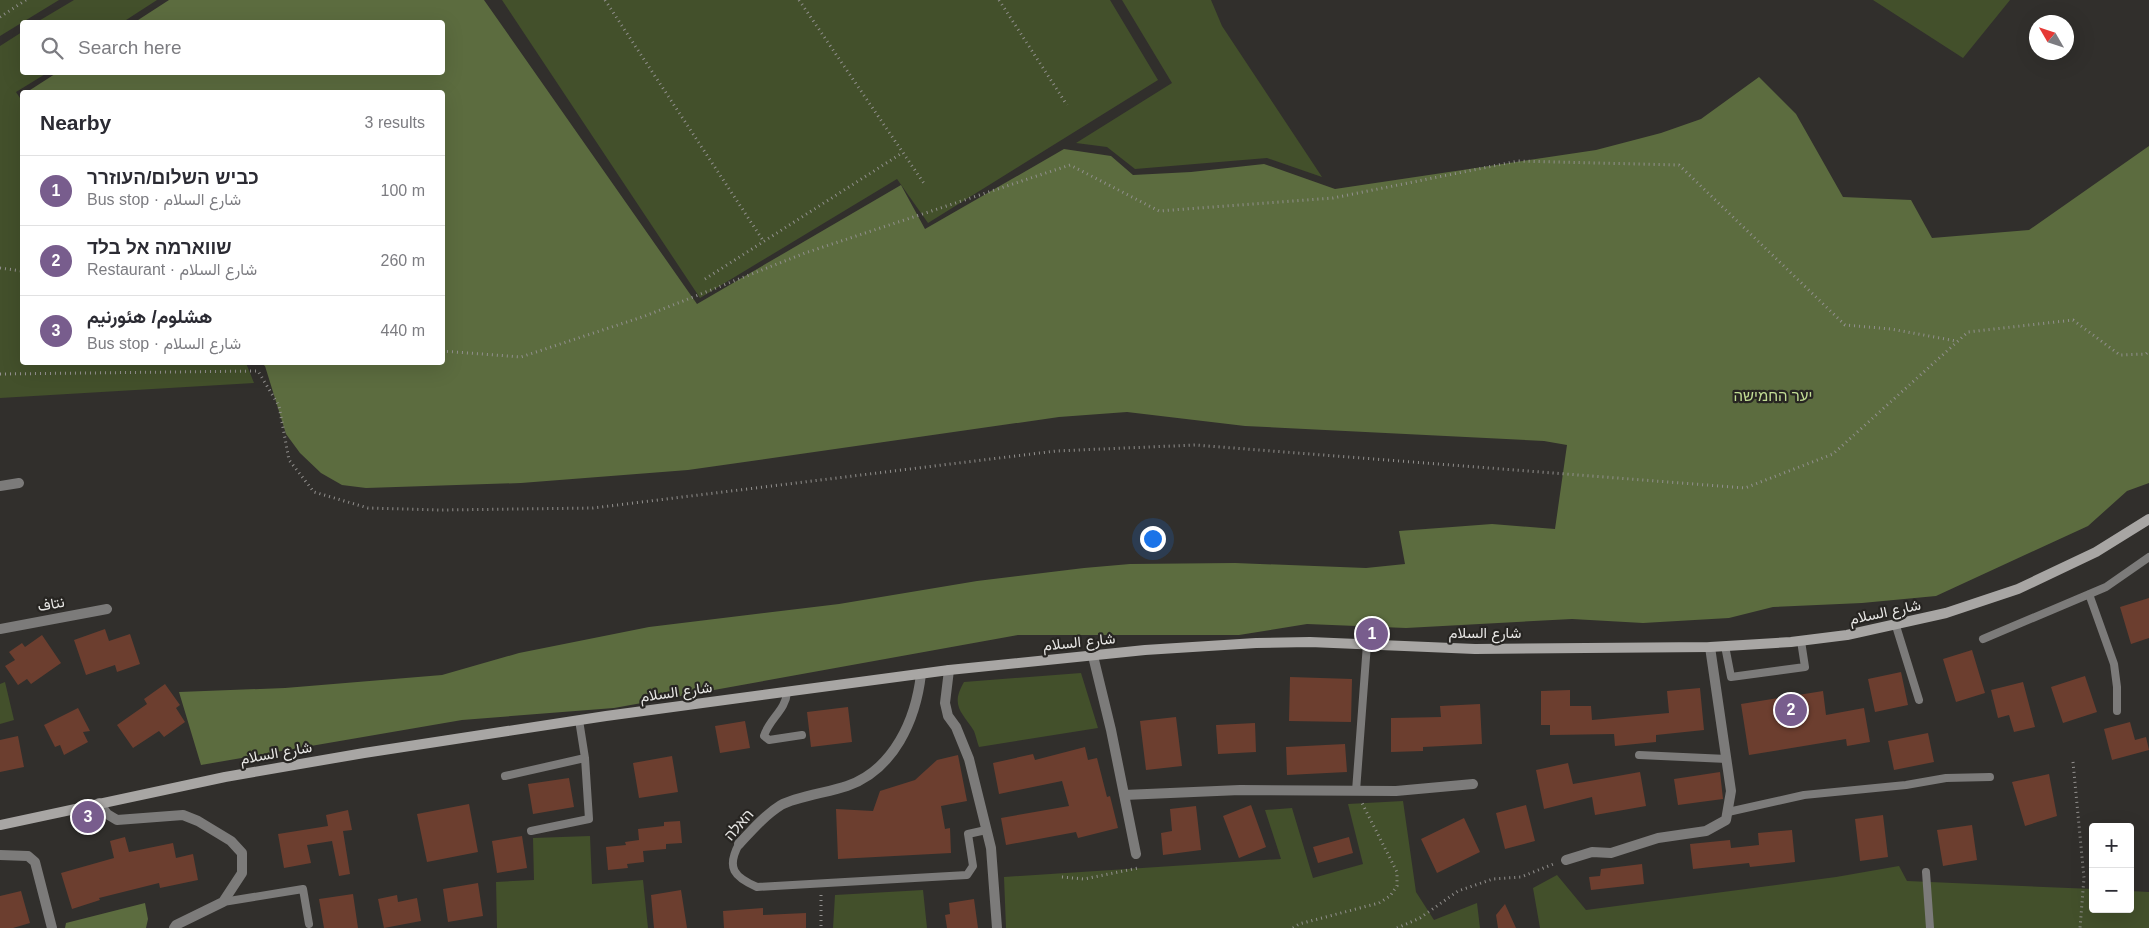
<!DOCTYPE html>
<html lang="en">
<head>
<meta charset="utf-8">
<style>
	body { margin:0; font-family:Arial,Vazirmatn,"Noto Sans Hebrew",sans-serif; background:#f2f2f3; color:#2b2b33 }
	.controls { position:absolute; right:15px; bottom:15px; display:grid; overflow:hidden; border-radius:5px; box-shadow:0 5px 20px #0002 }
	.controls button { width:45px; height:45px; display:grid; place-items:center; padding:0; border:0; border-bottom:1px solid #e1e1e2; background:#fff; color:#2b2b33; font:25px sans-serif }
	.compass { position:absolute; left:2029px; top:15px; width:45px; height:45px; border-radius:50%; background:#fff; box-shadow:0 5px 20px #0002; rotate:309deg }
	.you { position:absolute; left:1152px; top:538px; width:18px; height:18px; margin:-12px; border:4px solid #fff; border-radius:50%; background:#1a73e8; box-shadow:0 0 0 8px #1a73e833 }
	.badge { display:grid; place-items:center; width:32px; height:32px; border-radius:50%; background:#785d8d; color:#fff; font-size:16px; font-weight:700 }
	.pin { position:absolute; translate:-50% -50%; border:2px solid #fff; box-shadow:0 1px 5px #0006 }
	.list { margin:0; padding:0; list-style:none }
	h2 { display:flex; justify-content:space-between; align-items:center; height:65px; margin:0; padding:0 20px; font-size:21px }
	h2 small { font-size:16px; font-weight:400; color:#7c7c81 }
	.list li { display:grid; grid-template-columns:32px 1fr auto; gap:15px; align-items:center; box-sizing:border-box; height:70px; padding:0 20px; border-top:1px solid #e1e1e2 }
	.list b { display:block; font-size:19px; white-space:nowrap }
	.list p { margin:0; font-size:16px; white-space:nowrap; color:#7c7c81 }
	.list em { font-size:16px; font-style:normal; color:#7c7c81 }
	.icon { flex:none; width:28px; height:28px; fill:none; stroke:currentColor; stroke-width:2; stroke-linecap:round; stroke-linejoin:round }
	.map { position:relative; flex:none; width:2149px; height:928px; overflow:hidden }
	.search { position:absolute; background:#fff; box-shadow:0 5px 20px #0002; left:20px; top:20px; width:425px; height:55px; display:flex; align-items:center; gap:12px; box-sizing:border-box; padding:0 18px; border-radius:5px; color:#7c7c81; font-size:19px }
	.panel { position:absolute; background:#fff; box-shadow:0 5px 20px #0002; left:20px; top:90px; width:425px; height:275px; border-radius:5px }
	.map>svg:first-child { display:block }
	.green { fill:#43502b }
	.forest { fill:#5c6c3f }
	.building { fill:#6c3e2f }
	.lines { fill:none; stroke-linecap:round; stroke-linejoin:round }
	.path { stroke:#92908e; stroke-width:3; stroke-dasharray:1 4; stroke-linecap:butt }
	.service { stroke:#7c7b7a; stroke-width:8 }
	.minor { stroke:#7c7b7a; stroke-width:10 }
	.secondary { stroke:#a8a6a4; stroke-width:10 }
	.labels { text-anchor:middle; stroke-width:4.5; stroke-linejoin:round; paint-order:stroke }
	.park-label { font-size:15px; fill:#c2dd94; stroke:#272522 }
	.street-label { font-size:15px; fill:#e8e7e5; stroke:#272522 }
</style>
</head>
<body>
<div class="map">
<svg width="2149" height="928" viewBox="0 0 2149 928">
	<rect width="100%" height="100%" fill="#312f2c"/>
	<!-- green -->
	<path class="green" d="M0 0H59L0 36Z
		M74 0H157L123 22H37Z
		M502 0H1110L1158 80 928 223 897 179 700 298Z
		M1122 0H1211L1222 26 1322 177 1267 158 1135 169 1107 147 1076 143 1172 83Z
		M1873 0H2010L1963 58Z
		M22 32V72L47 73 16 92 22 101V362L246 363 254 383 0 398V46Z
		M1081 673 1098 728 979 747C977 742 976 736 974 731 962 712 950 706 964 682Z
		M5 682 14 720 0 724V684Z
		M1403 801 1416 892 1434 920 1477 903 1480 928H1006L1004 877 1281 859 1265 810 1292 808 1313 878 1363 864 1348 804Z
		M590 836 592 884 643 880 648 928H497L496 882 534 880 533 838Z
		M1899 866 1907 881 2093 889V909H2130V891L2149 892V928H1540L1533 888 1557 875 1586 910 1836 877Z
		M923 890 927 928H833L835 895Z"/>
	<!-- forest -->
	<path class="forest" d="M169 0H484L697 304 901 185 925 229 1064 149 1111 156 1133 175 1191 172 1264 164 1335 189 1596 150 1661 133 1701 119 1759 77 1796 114 1843 197 1911 200 1932 238 2029 230 2149 146V483L2127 491 2088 526 1936 596 1862 603 1773 607 1729 618 1643 623 1572 619 1406 628 1307 624 1239 635H1018L614 708 462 720 201 765 179 692 285 688 442 675 519 653 649 627 839 604 977 581 1084 568 1130 564 1235 563 1366 568 1405 564 1399 531 1492 524 1555 529 1567 445 1544 441 1245 426 1127 412 1059 417 688 470 521 483 366 488 342 485 321 473 300 453 286 434 265 366 261 363 442 362V92H27L58 72H442V22H135Z
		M145 903 148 919 146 928H65L66 923Z"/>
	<!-- building -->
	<path class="building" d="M2149 598V638L2131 644 2120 607Z
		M105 629 109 641 130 634 140 664 117 672 115 665 86 675 74 640Z
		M42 635 61 663 31 684 27 679 18 685 5 666 15 660 9 652 22 643 25 647Z
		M1972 650 1985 693 1956 702 1943 659Z
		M1901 672 1908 705 1875 712 1868 679Z
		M2085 676 2097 712 2063 723 2051 687Z
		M1290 677 1352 679 1351 722 1289 721Z
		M2023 682 2035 727 2014 732 2009 715 1998 718 1991 690Z
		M165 684 180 705 176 708 185 722 164 737 159 731 133 748 117 725 147 704 144 699Z
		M1700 688 1704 730 1656 735V742L1615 746 1614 734 1550 735V725H1541V691L1570 690V706H1591L1592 720 1669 713 1667 691Z
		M1823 691 1826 715 1864 708 1870 742 1847 746 1846 739 1749 755 1741 704Z
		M1480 704 1482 744 1423 747V751L1391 752V718L1441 717 1440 706Z
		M848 707 852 742 811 747 807 712Z
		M78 708 90 731 83 732 88 742 64 755 60 745 55 747 44 725Z
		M1176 717 1182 766 1146 770 1140 721Z
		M745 721 750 748 720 753 715 726Z
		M2130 722 2135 740 2146 737 2149 750 2112 760 2104 729Z
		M1255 723 1256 752 1218 754 1216 725Z
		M1928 733 1934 762 1894 770 1888 741Z
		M18 736 24 767 0 772V740Z
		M1345 744 1347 772 1287 775 1286 747Z
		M1085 747 1088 760 1097 758 1107 797 1110 796 1118 828 1078 838 1076 832 1006 845 1001 818 1069 806 1062 781 999 794 993 763 1033 754 1035 760Z
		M958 755 967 801 941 806 945 829 950 828 951 853 838 859 836 809 873 811 880 791 915 780 937 760Z
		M672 756 678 792 639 798 633 763Z
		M1568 763 1573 784 1640 772 1646 806 1595 815 1592 797 1544 809 1536 770Z
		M1720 772 1723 799 1678 805 1674 779Z
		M2049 774 2057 816 2025 826 2012 782Z
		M569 778 574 807 533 814 528 784Z
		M469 804 478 852 427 862 417 814Z
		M1251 805 1266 847 1239 858 1223 816Z
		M1526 805 1535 841 1505 849 1496 813Z
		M1196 806 1201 850 1163 855 1161 833 1172 831 1170 809Z
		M348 810 352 830 343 831 350 874 339 876 332 841 307 845 311 863 284 868 278 834 328 826 326 815Z
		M1883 815 1888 857 1860 861 1855 819Z
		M1464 818 1480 852 1437 873 1421 839Z
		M680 821 682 843 666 844V849L643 851 644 862 627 864 628 868 608 870 606 847 626 845 625 842 639 840 638 829 664 826V822Z
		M1972 825 1977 860 1943 866 1937 830Z
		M1792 830 1795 862 1750 867 1749 863 1693 869 1690 844 1730 840 1731 848 1759 845 1758 833Z
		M522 836 527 868 497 873 492 841Z
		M125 837 129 852 173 843 176 858 193 854 198 880 160 888 159 883 99 898 100 900 72 909 61 873 114 858 110 841Z
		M1349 837 1353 853 1318 863 1313 847Z
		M1642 864 1644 884 1591 890 1589 877 1600 876 1601 869Z
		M478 883 483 916 448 922 443 889Z
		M681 890 687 928H654L651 895Z
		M21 891 30 923 13 928H0V896Z
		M353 894 358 928H324L319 899Z
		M397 895 398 902 417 898 421 921 384 928 378 899Z
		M974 899 978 928H947L945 915 950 914 949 903Z
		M1505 904 1516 928H1498L1496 915Z
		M763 908V915L806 913V928H724L723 911Z"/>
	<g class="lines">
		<!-- path -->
		<path class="path" d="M605 0 764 242
			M799 0 925 185
			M999 0 1067 105
			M0 17 26 0
			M0 268 22 271
			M705 279 902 153
			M442 351 521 357 645 316 805 253 1070 165 1159 211 1333 198 1518 161 1679 165 1845 325 1891 329 1956 341
			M0 374 258 371 279 406 289 460 314 492 368 508 441 510 593 508 1056 451 1195 445 1745 488 1833 454 1968 332 2073 320 2120 355 2146 354 2149 351
			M2073 762 2084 878 2080 928
			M1062 877 1084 879 1138 868
			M821 895V928
			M1293 928 1299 924 1379 903 1390 896 1397 886V872L1362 803
			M1397 928 1420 918 1458 891 1493 879 1521 877 1556 863"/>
		<!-- service -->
		<path class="service" d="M2089 594 2114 664 2117 687V711
			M1896 626 1919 700
			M1983 639 2106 587 2149 557
			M1725 646 1731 677 1805 667 1801 641
			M787 692C786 710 769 719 764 736L769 740 802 735
			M1639 755 1727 759
			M505 776 585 758
			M1356 791 1367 644
			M1728 812 1804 795 1906 785 1946 778 1990 777
			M531 831 589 819 585 758 579 720
			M739 844C726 868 734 877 757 887L967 875 973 866 968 834 986 830
			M1926 872 1930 928
			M223 902 303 889 309 924"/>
		<!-- minor -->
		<path class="minor" d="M0 486 19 483
			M0 629 107 609
			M1093 656 1111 730 1136 854
			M949 670 945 703 948 716 956 727 969 759 991 848 997 928
			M1124 795 1240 790 1396 791 1473 784
			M99 803 107 814 117 820 183 815 198 821 231 841 242 853V873L223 902 176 925 174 928
			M739 844C752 830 765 815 781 805 795 797 830 792 847 786 894 770 916 719 921 674
			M0 855 28 856 35 862 52 928
			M1566 860 1592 852 1611 853 1658 838 1706 831 1726 820 1731 791 1710 647"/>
		<!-- secondary -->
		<path class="secondary" d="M0 825 225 777 364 753 606 716 949 670 1145 650 1256 643 1310 642 1475 649 1710 647 1791 642 1847 635 1946 613 2018 589 2096 552 2149 519"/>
	</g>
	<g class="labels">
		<!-- park labels -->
		<g class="park-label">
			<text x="1773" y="401">יער החמישה</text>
		</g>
		<!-- street labels -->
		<g class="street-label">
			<text transform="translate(51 604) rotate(-10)" y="5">نتاف</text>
			<text transform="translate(1885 612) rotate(-12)" y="5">شارع السلام</text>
			<text x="1485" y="638">شارع السلام</text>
			<text transform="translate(1079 642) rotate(-6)" y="5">شارع السلام</text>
			<text transform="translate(676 692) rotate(-8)" y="5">شارع السلام</text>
			<text transform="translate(276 753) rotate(-10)" y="5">شارع السلام</text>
			<text transform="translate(739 825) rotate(-49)" y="5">האלה</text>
		</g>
	</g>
</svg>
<div class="controls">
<button>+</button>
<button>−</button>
</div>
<svg class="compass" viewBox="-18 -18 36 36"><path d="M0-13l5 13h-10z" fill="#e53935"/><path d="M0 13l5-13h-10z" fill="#7c7c81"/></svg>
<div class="you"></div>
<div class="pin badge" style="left:1372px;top:634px">1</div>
<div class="pin badge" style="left:1791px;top:710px">2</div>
<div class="pin badge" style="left:88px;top:817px">3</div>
<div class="search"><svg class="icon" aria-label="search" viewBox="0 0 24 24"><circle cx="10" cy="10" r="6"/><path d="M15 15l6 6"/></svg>Search here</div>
<section class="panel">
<h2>Nearby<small>3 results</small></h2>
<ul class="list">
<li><span class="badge">1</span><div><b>כביש השלום/העוזרר</b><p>Bus stop · شارع السلام</p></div><em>100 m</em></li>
<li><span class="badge">2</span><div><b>שווארמה אל בלד</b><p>Restaurant · شارع السلام</p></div><em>260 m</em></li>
<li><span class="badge">3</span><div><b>هشلوم/ هئورنيم</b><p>Bus stop · شارع السلام</p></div><em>440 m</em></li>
</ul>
</section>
</div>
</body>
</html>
